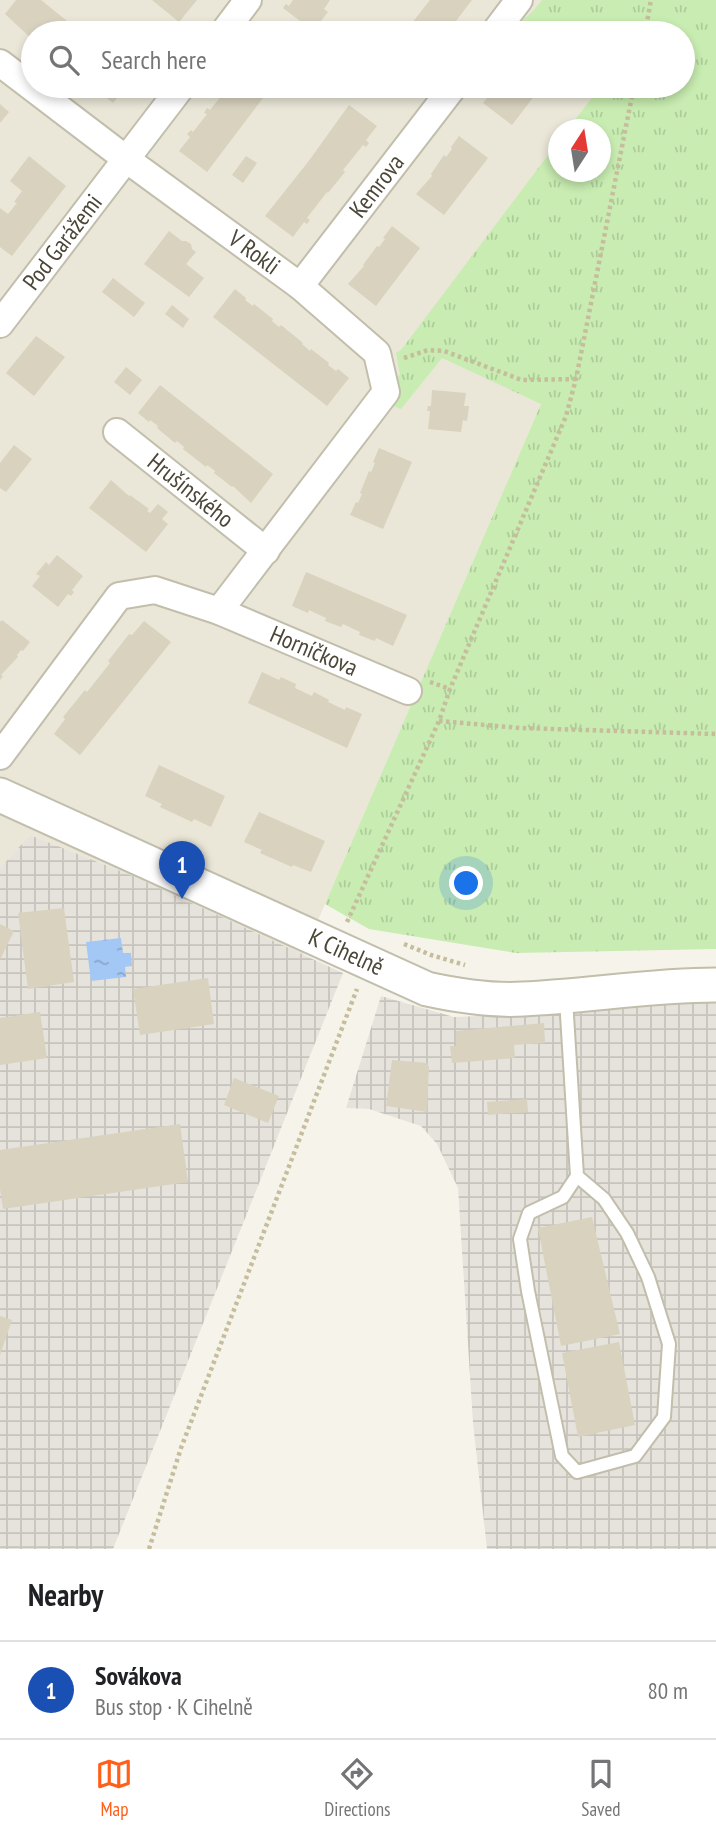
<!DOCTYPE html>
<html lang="en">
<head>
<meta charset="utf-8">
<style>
	body { margin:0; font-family:"PT Sans Narrow",sans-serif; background:#f6f6f6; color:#202124 }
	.compass { position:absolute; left:548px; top:119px; width:63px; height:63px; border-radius:50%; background:#fff; box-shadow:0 4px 10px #0003; rotate:12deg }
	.you { position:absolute; left:467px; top:884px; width:24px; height:24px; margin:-18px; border:5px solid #fff; border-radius:50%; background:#1a73e8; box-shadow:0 0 0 10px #1a73e833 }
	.badge { display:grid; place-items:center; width:46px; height:46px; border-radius:50%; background:#ff5f18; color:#fff; font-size:23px; font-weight:700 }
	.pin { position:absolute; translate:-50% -58px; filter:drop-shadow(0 2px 4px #0008) }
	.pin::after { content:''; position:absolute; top:37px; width:24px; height:21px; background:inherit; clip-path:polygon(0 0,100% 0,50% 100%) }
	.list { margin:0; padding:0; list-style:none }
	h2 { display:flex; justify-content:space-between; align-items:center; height:91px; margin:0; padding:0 28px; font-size:30px }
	h2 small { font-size:23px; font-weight:400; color:#757577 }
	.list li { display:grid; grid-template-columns:46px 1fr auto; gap:21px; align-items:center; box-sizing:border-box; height:98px; padding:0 28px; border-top:2px solid #e0e0e0 }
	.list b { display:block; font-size:26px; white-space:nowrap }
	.list p { margin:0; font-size:23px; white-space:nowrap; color:#757577 }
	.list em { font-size:23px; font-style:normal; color:#757577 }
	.icon { flex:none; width:38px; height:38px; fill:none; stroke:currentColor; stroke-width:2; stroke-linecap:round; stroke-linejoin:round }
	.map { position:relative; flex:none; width:716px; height:1549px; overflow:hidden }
	.search { position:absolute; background:#fff; box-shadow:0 4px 10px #0003; left:21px; right:21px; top:21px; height:77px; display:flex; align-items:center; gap:18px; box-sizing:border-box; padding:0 24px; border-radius:38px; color:#757577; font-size:26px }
	.sheet { height:189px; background:#fff }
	nav { display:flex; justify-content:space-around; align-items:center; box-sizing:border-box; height:98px; border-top:2px solid #e0e0e0; background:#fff; font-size:19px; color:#757577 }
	nav a { display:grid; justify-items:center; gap:4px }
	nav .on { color:#ff5f18 }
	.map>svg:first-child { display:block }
	.residential { fill:#eae7d8 }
	.industrial { fill:url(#industrial-grid) }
	.grass { fill:url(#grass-tufts) }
	.water { fill:url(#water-ripples) }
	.building { fill:#d8d2bf }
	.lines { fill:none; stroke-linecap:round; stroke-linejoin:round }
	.service-casing { stroke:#c2beac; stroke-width:16 }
	.minor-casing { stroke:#c2beac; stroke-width:30 }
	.tertiary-casing { stroke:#c2beac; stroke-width:37 }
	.path { stroke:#c5bd9c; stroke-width:4.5; stroke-dasharray:3.5 3.5; stroke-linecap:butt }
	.service { stroke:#fff; stroke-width:12 }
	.minor { stroke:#fff; stroke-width:26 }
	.tertiary { stroke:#fff; stroke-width:33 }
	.labels { text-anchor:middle; stroke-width:5; stroke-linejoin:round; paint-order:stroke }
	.street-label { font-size:24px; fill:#4b4638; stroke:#fff }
</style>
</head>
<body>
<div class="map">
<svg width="716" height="1549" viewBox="0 0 716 1549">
	<defs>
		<pattern id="industrial-grid" width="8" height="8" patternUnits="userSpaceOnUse" patternTransform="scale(1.75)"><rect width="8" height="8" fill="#e6e3dc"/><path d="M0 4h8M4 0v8" fill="none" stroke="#c7c4be"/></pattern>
		<pattern id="grass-tufts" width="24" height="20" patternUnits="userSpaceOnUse" patternTransform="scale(1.75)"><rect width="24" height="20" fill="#c8ecb1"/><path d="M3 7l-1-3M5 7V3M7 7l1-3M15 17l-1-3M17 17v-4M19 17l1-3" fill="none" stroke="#adcc99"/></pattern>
		<pattern id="water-ripples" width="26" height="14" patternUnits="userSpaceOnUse" patternTransform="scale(1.75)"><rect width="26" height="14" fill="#a4c8f5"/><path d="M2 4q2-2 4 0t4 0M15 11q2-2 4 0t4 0" fill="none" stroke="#88a4c7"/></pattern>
	</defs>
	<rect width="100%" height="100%" fill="#f6f4ea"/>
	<!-- residential -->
	<path class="residential" d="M0 0H626L619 33H33V86H608L599 129 558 130V172H590L541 404 303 955 133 876 30 835 0 868Z"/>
	<!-- industrial -->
	<path class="industrial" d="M30 835 133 876 343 973 113 1549H0V868Z
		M381 996 454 1017 551 1013 674 1001H716V1549H487L473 1423 458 1188 437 1144 421 1126 369 1109 346 1108Z"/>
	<!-- grass -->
	<path class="grass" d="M542 0H716V949L516 953 369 929 325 904 541 404 442 358 401 409 391 405 395 377 400 375 396 353 401 350 558 142V172H600V130L568 129 601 86H683V33H538L522 21 534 10Z"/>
	<!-- water -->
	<path class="water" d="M121 938 123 953H131L132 966 125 967 126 977 91 981 86 942Z"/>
	<!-- building -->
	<path class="building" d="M16 0H41L82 33H33V40L5 14Z
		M152 0H197L179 22Z
		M293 0H330L324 9 328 12 313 31 283 8 286 4 289 6Z
		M430 0H472L449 30 451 31 449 33H404Z
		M88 86H127L113 103 96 89 95 91Z
		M229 86H272L207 172 179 151 190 137 187 134 191 130 193 132 207 114 204 113 207 108 210 110Z
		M385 86H410L401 97Z
		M500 86H542L512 125 483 103 492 92 494 93Z
		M0 104 9 112 0 123Z
		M349 105 377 126 366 140 369 143 366 147 363 145 343 170 345 172 328 193 327 192 307 218 310 220 307 224 304 222 293 237 265 216 308 162Z
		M459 136 488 158 444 215 416 194 432 176 431 174 444 155 446 157 452 149 451 147Z
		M29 156 66 186 12 256 0 247V208L8 214 17 203 14 202 22 191 10 181Z
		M246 156 257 163 243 183 232 175Z
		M392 226 420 248 376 306 348 284 364 266 363 265 377 246 379 247 385 239 383 238Z
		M169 231 182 241H186L191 244 192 249 196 252 186 264 204 278 189 297 144 264Z
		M113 278 145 303 134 317 102 292Z
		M235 289 246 298 245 300 253 306 254 304 273 319 272 321 279 327 281 325 303 343 302 344 310 351 311 349 329 363 328 365 336 371 338 369 349 378 327 406 213 317Z
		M172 305 189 319 183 328 165 314Z
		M36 336 65 357 34 396 6 373Z
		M126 367 142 380 130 395 114 382Z
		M160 385 273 474 251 503 233 486 232 487 214 473 215 471 207 465 206 467 183 449 184 447 177 441 175 443 157 428 158 426 150 420 149 422 138 413Z
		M432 390 466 393 464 406H469L467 421 463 420 461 432 428 429 430 411H427L428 406H431Z
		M14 445 32 459 6 492 0 488V463Z
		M379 448 412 462 383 529 350 515 356 502 358 503 362 494 360 493 369 471 371 472 375 463 373 462Z
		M111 480 129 496 130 495 149 509 147 511 150 513 158 504 168 512 162 519 168 524 146 552 89 508Z
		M57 555 83 576 72 590 74 592 71 596 68 594 58 607 32 586 40 576 36 574 46 562 49 565Z
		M306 572 407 615 393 646 376 638 375 641 359 635 360 632 343 624 341 627 325 621 326 618 309 610 308 613 292 606Z
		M2 620 30 642 23 651 21 650 17 655 18 657 1 675 3 676 0 680V622Z
		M144 621 171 642 80 755 54 734 65 719 63 717 85 690 87 692 99 677 110 663 108 661 119 647 129 634 132 635Z
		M262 672 279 680 281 677 296 684 295 688 312 696 314 692 329 700 328 702 345 710 346 707 362 714 347 748 248 703Z
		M159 765 225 796 211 827 194 819 192 822 160 807 162 804 145 796Z
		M259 812 325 841 311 872 293 865 292 867 260 853 262 850 244 842Z
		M64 908 74 982 28 989 18 913Z
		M0 924 14 931 0 960Z
		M208 978 214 1024 140 1035 133 989Z
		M40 1012 47 1058 0 1065V1018Z
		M544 1023 545 1043 514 1045 515 1058 452 1063 450 1046H456V1031Z
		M392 1060 427 1063 429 1067 427 1112 386 1106Z
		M234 1078 279 1096 268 1123 224 1105Z
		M527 1099 528 1112 488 1115 487 1102Z
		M180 1124 188 1182 3 1209 0 1189V1150Z
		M592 1217 620 1334 561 1346 538 1228Z
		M0 1316 12 1320 0 1355Z
		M619 1342 635 1425 578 1437 562 1353Z"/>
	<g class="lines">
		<!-- service casing -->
		<g class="service-casing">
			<path id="service" d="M566 999 577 1176 563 1197 529 1213 520 1239 528 1291 562 1456 577 1472 635 1456 664 1417 669 1344 648 1277 627 1233 604 1199 577 1176"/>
		</g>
		<!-- minor casing -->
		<g class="minor-casing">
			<g id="minor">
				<path d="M223 33 248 0"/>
				<path d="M494 33 519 0"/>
				<path id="s1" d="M0 63 126 159 300 286 377 353 386 392 219 611 155 590 119 596 0 756"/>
				<path id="s2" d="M300 286 454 86"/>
				<path id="s3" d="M0 324 182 86"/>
				<path id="s4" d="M117 432 266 551"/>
				<path id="s5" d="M219 611 408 691"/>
			</g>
		</g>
		<!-- tertiary casing -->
		<g class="tertiary-casing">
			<g id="tertiary">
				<path id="s6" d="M0 795 427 989C459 996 491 1001 523 999 588 996 651 985 716 985"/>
			</g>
		</g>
		<!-- path -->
		<path class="path" d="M645 33 651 0
			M404 358 428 350 444 351 522 380 576 379
			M430 682 450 689
			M439 721 520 728 716 734
			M347 922 439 721 450 689 566 416 576 379 634 86
			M404 944 431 955 465 965
			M149 1549 181 1448 357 989"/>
		<!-- service -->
		<use href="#service" class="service"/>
		<!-- minor -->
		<use href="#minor" class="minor"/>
		<!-- tertiary -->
		<use href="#tertiary" class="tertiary"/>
	</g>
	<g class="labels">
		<!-- street labels -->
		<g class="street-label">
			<text dy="8" stroke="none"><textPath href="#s2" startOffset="126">Kemrova</textPath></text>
			<text dy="8" stroke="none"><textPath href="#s3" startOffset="103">Pod Garážemi</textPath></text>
			<text dy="8" stroke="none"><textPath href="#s1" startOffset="317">V Rokli</textPath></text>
			<text dy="8" stroke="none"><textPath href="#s4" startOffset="94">Hrušínského</textPath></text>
			<text dy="8" stroke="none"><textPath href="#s5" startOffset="103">Horníčkova</textPath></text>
			<text dy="8" stroke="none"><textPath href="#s6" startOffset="380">K Cihelně</textPath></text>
		</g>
	</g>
</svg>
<svg class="compass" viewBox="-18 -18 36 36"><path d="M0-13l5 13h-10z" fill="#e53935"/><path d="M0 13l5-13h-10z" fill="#757577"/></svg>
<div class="you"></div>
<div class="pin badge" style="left:182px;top:899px;background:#1a4fb4">1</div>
<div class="search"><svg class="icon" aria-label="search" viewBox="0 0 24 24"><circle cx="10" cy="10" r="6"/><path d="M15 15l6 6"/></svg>Search here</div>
</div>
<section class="sheet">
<h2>Nearby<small></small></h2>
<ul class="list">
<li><span class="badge" style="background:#1a4fb4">1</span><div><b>Sovákova</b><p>Bus stop · K Cihelně</p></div><em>80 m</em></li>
</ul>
</section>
<nav>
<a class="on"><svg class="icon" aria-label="map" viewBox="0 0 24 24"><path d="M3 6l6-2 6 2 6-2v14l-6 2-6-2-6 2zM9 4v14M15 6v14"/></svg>Map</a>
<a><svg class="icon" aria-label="directions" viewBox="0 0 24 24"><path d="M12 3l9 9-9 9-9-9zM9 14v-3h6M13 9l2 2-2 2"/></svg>Directions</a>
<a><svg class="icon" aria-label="saved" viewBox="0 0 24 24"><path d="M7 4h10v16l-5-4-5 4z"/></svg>Saved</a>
</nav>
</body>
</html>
